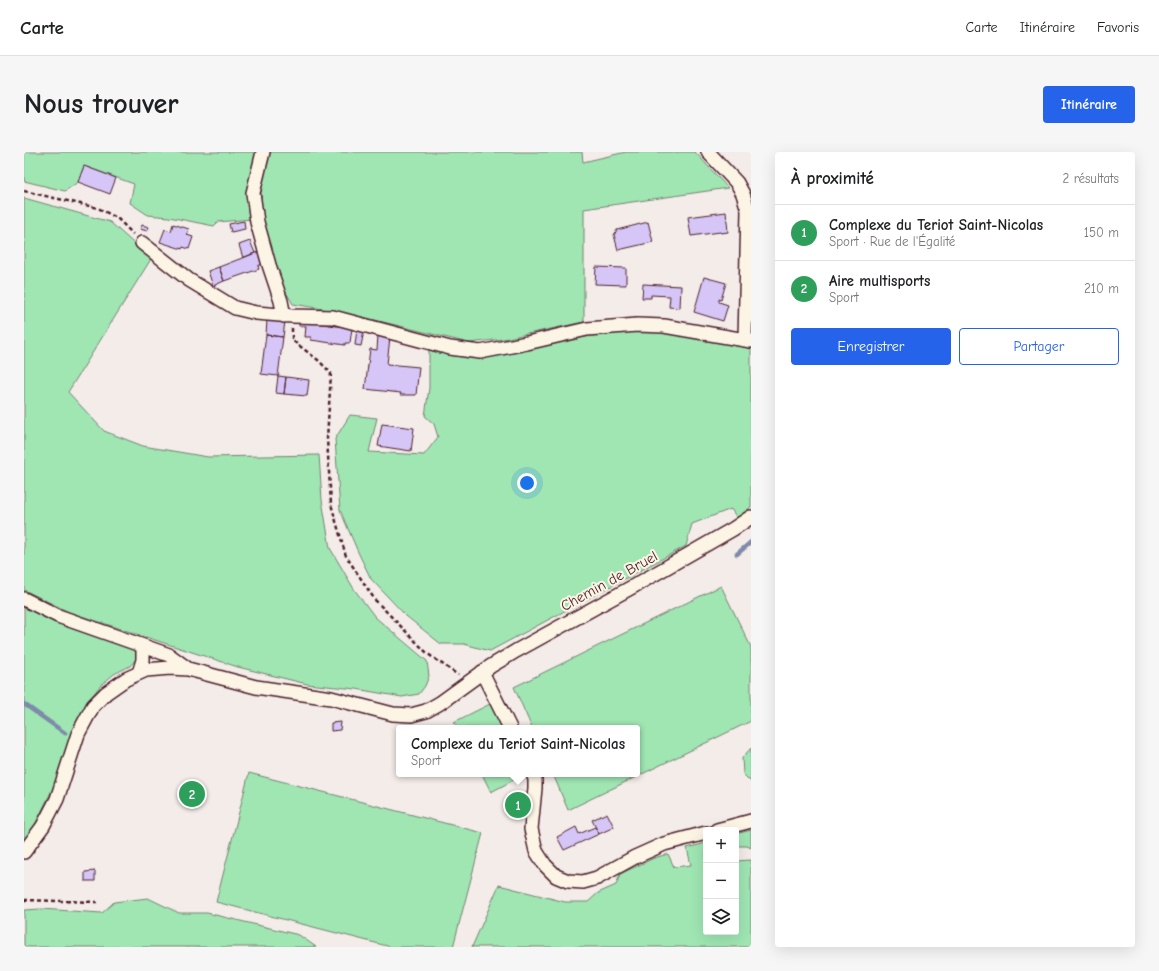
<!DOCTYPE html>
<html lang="fr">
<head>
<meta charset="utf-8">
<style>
	body { margin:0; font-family:"Comic Neue",sans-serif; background:#f6f6f6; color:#202124 }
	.controls { position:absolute; right:12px; bottom:12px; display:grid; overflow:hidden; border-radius:4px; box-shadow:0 4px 16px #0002 }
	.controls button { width:36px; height:36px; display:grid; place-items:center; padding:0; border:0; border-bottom:1px solid #e0e0e0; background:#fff; color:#202124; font:20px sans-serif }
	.you { position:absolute; left:503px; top:331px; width:14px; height:14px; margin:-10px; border:3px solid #fff; border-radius:50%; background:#1a73e8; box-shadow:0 0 0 6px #1a73e833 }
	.badge { display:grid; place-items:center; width:26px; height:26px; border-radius:50%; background:#2563eb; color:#fff; font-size:13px; font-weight:700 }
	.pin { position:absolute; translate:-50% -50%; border:2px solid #fff; box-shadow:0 1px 4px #0006 }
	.popup { position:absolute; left:372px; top:573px; width:244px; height:52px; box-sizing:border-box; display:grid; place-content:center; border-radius:4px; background:#fff; filter:drop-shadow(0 1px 3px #0005); font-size:13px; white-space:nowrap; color:#757577 }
	.popup b { font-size:15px; color:#202124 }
	.popup::after { content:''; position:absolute; left:50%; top:100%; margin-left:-8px; border:8px solid transparent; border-top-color:#fff }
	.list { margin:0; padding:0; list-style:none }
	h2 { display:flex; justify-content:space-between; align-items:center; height:52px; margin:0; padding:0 16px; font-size:17px }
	h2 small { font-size:13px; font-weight:400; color:#757577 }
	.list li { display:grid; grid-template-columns:26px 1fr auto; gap:12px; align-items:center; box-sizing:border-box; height:56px; padding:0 16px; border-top:1px solid #e0e0e0 }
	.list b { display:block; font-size:15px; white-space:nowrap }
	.list p { margin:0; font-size:13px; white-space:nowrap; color:#757577 }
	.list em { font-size:13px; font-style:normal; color:#757577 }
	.actions { display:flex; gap:8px; padding:12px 16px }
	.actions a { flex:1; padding:9px 0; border:1px solid #2563eb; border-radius:4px; text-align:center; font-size:14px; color:#2563eb }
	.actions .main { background:#2563eb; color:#fff }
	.icon { flex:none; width:22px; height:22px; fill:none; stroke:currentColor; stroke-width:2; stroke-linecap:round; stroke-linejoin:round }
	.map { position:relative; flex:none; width:727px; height:795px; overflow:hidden; border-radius:4px }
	header { display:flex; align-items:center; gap:24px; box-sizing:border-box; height:56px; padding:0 20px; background:#fff; border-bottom:1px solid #e0e0e0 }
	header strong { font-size:19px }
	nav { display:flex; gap:22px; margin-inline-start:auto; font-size:14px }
	.intro { display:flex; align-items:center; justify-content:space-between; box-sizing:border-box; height:96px; padding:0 24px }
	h1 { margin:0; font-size:28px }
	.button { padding:10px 18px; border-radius:4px; background:#2563eb; color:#fff; font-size:14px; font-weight:700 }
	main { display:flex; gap:24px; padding:0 24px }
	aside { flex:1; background:#fff; border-radius:4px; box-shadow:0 4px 16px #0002 }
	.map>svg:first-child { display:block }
	.green { fill:#9fe6b3; stroke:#74826f }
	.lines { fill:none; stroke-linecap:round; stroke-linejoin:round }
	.stream { stroke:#7e8aaa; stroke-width:4.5 }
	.building { fill:#d6c6f8; stroke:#4a1f2b }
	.minor-casing { stroke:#4a1f2b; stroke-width:16 }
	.path { stroke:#4a1f2b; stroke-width:2.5; stroke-dasharray:4 3; stroke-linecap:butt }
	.minor { stroke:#fcf5e5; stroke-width:13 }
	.labels { text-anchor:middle; stroke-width:4; stroke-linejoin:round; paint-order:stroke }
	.street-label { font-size:15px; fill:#4a1f2b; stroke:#fcf5e5 }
</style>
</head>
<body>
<header>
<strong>Carte</strong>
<nav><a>Carte</a><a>Itinéraire</a><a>Favoris</a></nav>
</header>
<div class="intro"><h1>Nous trouver</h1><a class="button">Itinéraire</a></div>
<main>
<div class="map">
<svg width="727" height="795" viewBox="0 0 727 795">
	<rect width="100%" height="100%" fill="#f4ece9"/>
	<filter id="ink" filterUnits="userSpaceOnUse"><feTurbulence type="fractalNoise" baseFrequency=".025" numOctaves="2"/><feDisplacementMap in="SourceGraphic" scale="8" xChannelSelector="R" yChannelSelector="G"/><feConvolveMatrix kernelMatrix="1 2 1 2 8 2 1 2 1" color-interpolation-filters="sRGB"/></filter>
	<g filter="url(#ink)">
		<!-- green -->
		<path class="green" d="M0 0H233L224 30V55L228 67 194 70 190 74 145 65 124 63 106 51 110 32 60 14 54 30 41 39 0 29Z
			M246 0H558L559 10 602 0H671L704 36 560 57V170L479 187 445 191 343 166 305 158 269 152 257 132 239 68 237 42 241 14Z
			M0 46 86 70 127 107 44 240 80 279 119 294 184 305 295 303 298 348 306 396 330 437 351 465 403 509 405 524 401 534 395 542 378 545 332 537 283 532 214 515 45 460 0 438Z
			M604 179 640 181 727 196V355L713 366 707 357 668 372 662 394 466 499 440 492H417L382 464 347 427 334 400 316 358 311 287 326 263 353 266 345 300 400 303 414 285 410 272 401 264 405 236V197L434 204 461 205 561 185Z
			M697 434 727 495V569L544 658 529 622H613V576H508L490 535Z
			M0 454 49 477 113 498V506L106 514 90 522 77 533 63 550 45 590 29 636 7 681 0 689Z
			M466 552 478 576H434L430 570Z
			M727 596V630L719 622 718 606Z
			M225 621 459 681 429 795H367L192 750Z
			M458 622H501L467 640Z
			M727 678V696L723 694H712V682Z
			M682 691V780H712V709L727 708V795H448L475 733 541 750H564L574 741 592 733 596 722 630 706 644 702 650 715 667 713 663 696Z
			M124 746 155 761H183L275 783 292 795H0V758L17 757 78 761 90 750Z"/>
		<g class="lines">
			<!-- stream -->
			<path class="stream" d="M713 402 727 390
				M0 552 41 581"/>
		</g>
		<!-- building -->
		<path class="building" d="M60 14 92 26 86 42 54 30Z
			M702 60 704 80 697 81 696 80 667 84 664 65Z
			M220 69 221 77 207 80 205 72Z
			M624 70 629 90 594 98 590 83 593 78Z
			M149 72 165 77 163 83 169 85 165 97 159 95 158 97 136 90 141 77 147 79Z
			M118 73 125 75 123 79 116 77Z
			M226 89 231 101 219 106 215 93Z
			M236 99 240 111 234 114 235 117 200 129 195 115Z
			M195 115 200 129 189 134 184 119Z
			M572 115 602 116V133L571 132Z
			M680 125 702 131 697 148 695 147V150L704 153 699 169 670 160Z
			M619 132 657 134 656 156 645 155 646 144 627 143V146H618Z
			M243 168 261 169 259 185 242 183Z
			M275 169 328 176 326 191H321V193L287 188V185H281L282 174H275Z
			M333 177 340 179 337 194 331 193Z
			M242 183 259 185 254 224 237 222Z
			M354 183 366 185 363 212 395 215 392 243H376L377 241 341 237 346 197 353 198Z
			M254 224 262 225 260 242 252 241Z
			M262 225 285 228 283 244 260 242Z
			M358 272 390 276 387 299 354 294Z
			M317 570 316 578 307 579V571Z
			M583 661 590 675 575 682 568 668Z
			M552 675 555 682 571 675 575 682 540 698 533 685Z
			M71 719V729H61V720Z"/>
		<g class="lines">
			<!-- minor casing -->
			<g class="minor-casing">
				<path id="minor" d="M239 0 229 41 233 70 245 113 257 149 260 164
					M684 0 713 31 719 42 724 58 721 188
					M118 91 165 128 211 156 232 161 268 164 309 165 426 196 456 200 503 191 563 177 613 173 640 174 727 189
					M0 447 34 464 145 503 164 517
					M458 520 486 576
					M115 521 119 508V494
					M509 622 511 627V636L507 677 512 699 521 713 532 724 544 729 559 730 573 726 611 705 640 692 682 681
					M693 678 727 669
					M0 700 19 674 33 647 54 582 69 554 82 541 102 527 122 518 146 516 164 517 232 535 307 546 369 562 387 563 402 559 416 551 467 514 492 499 610 434 709 377 727 365"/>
			</g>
			<!-- path -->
			<path class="path" d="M0 39 74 56 93 66 109 82
				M268 176V188L294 208 307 221 303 287 307 352 322 404 351 448 404 502 434 523
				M0 748 73 750"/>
			<!-- minor -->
			<use href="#minor" class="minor"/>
		</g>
	</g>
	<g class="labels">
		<!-- street labels -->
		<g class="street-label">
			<text transform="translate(585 429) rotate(-29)" y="5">Chemin de Bruel</text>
		</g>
	</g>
</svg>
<div class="controls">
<button>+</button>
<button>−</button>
<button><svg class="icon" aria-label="layers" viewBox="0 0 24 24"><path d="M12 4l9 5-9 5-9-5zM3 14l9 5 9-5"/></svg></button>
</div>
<div class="you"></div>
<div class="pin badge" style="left:494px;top:653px;background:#2e9e5b">1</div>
<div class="popup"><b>Complexe du Teriot Saint-Nicolas</b>Sport</div>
<div class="pin badge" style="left:168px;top:642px;background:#2e9e5b">2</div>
</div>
<aside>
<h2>À proximité<small>2 résultats</small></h2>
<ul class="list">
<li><span class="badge" style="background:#2e9e5b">1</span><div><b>Complexe du Teriot Saint-Nicolas</b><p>Sport · Rue de l'Égalité</p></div><em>150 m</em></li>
<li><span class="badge" style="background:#2e9e5b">2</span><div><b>Aire multisports</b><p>Sport</p></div><em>210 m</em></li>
</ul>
<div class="actions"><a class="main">Enregistrer</a><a>Partager</a></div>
</aside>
</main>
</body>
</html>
